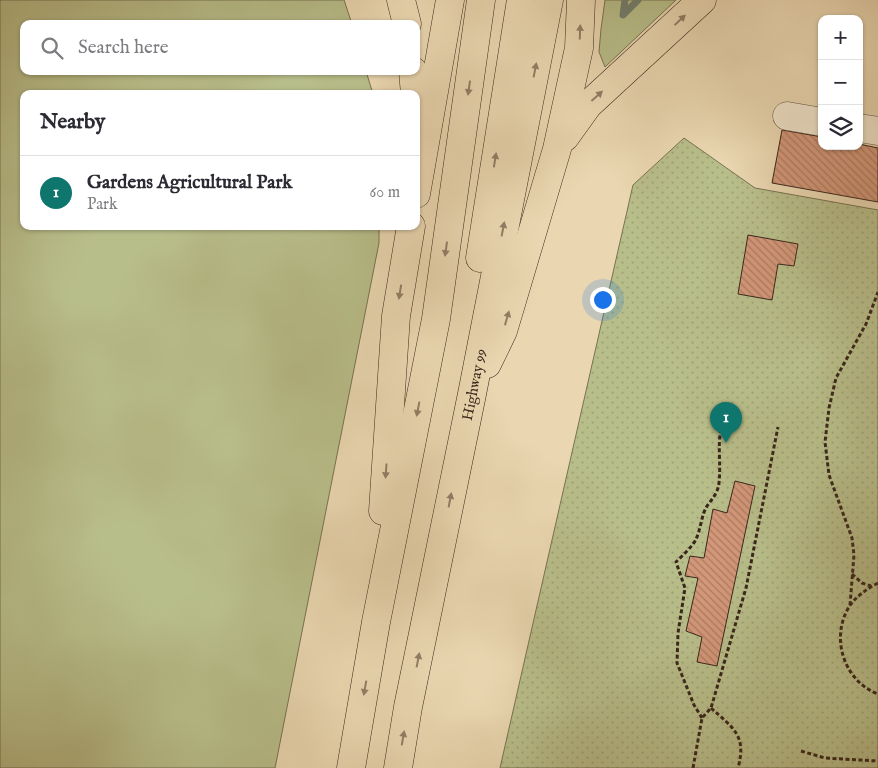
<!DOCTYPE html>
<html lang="en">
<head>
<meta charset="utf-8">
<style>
	body { margin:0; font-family:"IM FELL English",serif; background:#f2f2f3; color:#2b2b33 }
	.controls { position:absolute; right:15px; top:15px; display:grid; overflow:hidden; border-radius:10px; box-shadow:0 1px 4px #0004 }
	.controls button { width:45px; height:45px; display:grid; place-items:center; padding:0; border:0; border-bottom:1px solid #e1e1e2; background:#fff; color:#2b2b33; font:25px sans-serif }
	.you { position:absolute; left:602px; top:299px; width:18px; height:18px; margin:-12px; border:4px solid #fff; border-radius:50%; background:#1a73e8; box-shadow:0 0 0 8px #1a73e833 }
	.badge { display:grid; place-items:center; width:32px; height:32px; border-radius:50%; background:#0f766e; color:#fff; font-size:16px; font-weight:700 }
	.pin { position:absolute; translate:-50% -41px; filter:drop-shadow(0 1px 2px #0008) }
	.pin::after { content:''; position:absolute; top:26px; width:18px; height:15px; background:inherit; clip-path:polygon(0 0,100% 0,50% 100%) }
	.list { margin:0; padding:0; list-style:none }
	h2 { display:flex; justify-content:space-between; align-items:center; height:65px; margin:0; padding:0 20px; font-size:21px }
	h2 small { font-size:16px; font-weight:400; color:#7c7c81 }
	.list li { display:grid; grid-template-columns:32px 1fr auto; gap:15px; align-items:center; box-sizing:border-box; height:75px; padding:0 20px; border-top:1px solid #e1e1e2 }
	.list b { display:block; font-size:19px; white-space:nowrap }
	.list p { margin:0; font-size:16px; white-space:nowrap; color:#7c7c81 }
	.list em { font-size:16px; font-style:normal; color:#7c7c81 }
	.icon { flex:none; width:28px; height:28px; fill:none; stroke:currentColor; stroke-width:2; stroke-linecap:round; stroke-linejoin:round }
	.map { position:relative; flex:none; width:878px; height:768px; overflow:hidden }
	.search { position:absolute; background:#fff; box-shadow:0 1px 4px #0004; left:20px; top:20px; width:400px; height:55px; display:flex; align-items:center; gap:12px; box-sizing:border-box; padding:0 18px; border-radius:10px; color:#7c7c81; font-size:19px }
	.panel { position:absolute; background:#fff; box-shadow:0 1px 4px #0004; left:20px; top:90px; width:400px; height:140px; border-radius:10px }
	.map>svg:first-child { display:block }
	.green { fill:#b8be8a; stroke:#787252 }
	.park { fill:url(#park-dots); stroke:#787252 }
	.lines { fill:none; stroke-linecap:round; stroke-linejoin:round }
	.stream { stroke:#727f6f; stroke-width:7 }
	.building { fill:url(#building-back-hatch); stroke:#39261b }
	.minor-casing { stroke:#655240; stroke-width:29 }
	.highway-casing { stroke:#39261b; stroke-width:29 }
	.path { stroke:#39261b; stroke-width:3; stroke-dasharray:4 2.5; stroke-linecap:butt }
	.minor { stroke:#f1e5cc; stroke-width:28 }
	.highway { stroke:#ead7b1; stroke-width:28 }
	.oneway { fill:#927e66 }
	.labels { text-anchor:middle; stroke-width:5; stroke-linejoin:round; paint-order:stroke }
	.street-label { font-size:15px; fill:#39261b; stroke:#f1e5cc }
</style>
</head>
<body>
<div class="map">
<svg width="878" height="768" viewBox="0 0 878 768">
	<defs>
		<pattern id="park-dots" width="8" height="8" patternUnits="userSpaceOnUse" patternTransform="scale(1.25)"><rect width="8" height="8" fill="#b8be8a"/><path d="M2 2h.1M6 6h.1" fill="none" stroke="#9fa376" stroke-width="1.8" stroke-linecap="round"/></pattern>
		<pattern id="building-back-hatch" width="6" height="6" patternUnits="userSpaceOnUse" patternTransform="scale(1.25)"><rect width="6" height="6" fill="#d39779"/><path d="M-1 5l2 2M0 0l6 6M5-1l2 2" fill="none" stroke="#ac7b62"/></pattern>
	</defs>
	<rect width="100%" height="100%" fill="#ead7b1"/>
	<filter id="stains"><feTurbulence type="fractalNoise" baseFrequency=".004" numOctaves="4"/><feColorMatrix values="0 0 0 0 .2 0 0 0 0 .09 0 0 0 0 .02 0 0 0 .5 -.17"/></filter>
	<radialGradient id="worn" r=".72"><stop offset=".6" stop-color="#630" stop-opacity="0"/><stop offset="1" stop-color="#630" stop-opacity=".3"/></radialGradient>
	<!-- green -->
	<path class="green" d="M0 0H344L352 24H24V71H366L373 94H24V226H379V243L275 768H0Z
		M605 0H676L605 67 599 52 601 29Z"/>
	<!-- park -->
	<path class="park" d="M684 138 755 188 878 210V768H500L633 185Z"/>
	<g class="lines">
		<!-- stream -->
		<path class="stream" d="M625 0 623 15 638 0"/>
	</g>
	<!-- building -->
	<path class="building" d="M782 130 822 137V146H859V144L878 148V202L772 183Z
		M748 235 798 244 794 266 778 264 772 300 738 294Z
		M735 481 755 486 717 666 697 662 702 637 686 631 698 578 685 576 690 556 704 558 713 509 727 513Z"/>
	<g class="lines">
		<!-- minor casing -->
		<g class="minor-casing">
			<path id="minor" d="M787 116 822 122
				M859 128 878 131"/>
		</g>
		<!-- highway casing -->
		<g class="highway-casing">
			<g id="highway">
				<path d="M401 0 407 24"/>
				<path d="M413 71 415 94"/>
				<path d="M565 137 588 105 702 0"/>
				<path d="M416 194 450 0"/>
				<path d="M480 258 521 0"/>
				<path d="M487 364 503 331 557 149 579 48 581 0"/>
				<path d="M383 511 396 316 411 226"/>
				<path d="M351 768 376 622 436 319 481 0"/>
				<path id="s1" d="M398 768 408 707 472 394 549 0"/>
			</g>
		</g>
		<!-- path -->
		<path class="path" d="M852 574 862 583 871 586
			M878 583C867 589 858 595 851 604 829 635 843 681 878 694
			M850 605 854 555 852 538 829 475 825 442 829 408 836 378 866 324 878 292
			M711 708C733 728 747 735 738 768
			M702 718 694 705 677 663 678 633 685 588 676 562C681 557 694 545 696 539 701 529 701 516 707 506 712 499 718 493 719 483 722 452 713 435 731 405
			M801 751 825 758 878 761
			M693 768 702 718 711 708 746 588 778 427"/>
		<!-- minor -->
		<use href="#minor" class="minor"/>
		<!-- highway -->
		<use href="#highway" class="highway"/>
	</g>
	<!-- one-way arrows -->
	<defs><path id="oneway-solid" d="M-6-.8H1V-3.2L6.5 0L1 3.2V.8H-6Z" transform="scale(1.25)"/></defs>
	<g class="oneway">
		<use href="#oneway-solid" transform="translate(680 20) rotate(-43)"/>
		<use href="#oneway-solid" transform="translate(580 32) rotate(-88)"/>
		<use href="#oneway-solid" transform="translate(535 70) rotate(-79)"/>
		<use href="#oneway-solid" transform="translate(469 88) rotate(98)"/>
		<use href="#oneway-solid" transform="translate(597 96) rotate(-42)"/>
		<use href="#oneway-solid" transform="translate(495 160) rotate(-81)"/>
		<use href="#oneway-solid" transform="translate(503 229) rotate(-79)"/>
		<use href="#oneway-solid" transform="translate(446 249) rotate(98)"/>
		<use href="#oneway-solid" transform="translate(400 292) rotate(99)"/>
		<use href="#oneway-solid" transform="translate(507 318) rotate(-74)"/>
		<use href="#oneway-solid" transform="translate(418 409) rotate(101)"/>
		<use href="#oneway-solid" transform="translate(386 471) rotate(94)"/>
		<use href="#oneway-solid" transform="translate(450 500) rotate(-79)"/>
		<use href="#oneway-solid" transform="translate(418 660) rotate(-79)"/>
		<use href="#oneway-solid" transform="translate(365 688) rotate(100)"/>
		<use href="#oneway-solid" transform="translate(403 738) rotate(-80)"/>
	</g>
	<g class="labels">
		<!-- street labels -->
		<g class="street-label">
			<text dy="5" stroke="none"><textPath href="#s1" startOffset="391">Highway 99</textPath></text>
		</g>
	</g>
	<rect width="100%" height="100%" filter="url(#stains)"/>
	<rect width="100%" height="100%" fill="url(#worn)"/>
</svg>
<div class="controls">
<button>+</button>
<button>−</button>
<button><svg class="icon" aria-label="layers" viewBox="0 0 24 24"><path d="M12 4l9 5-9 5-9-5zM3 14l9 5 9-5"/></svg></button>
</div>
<div class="you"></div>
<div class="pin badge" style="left:726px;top:443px">1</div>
<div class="search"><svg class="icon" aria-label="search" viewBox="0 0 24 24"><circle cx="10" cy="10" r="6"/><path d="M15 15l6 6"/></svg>Search here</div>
<section class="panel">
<h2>Nearby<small></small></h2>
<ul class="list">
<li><span class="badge">1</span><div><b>Gardens Agricultural Park</b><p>Park</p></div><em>60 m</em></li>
</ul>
</section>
</div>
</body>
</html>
